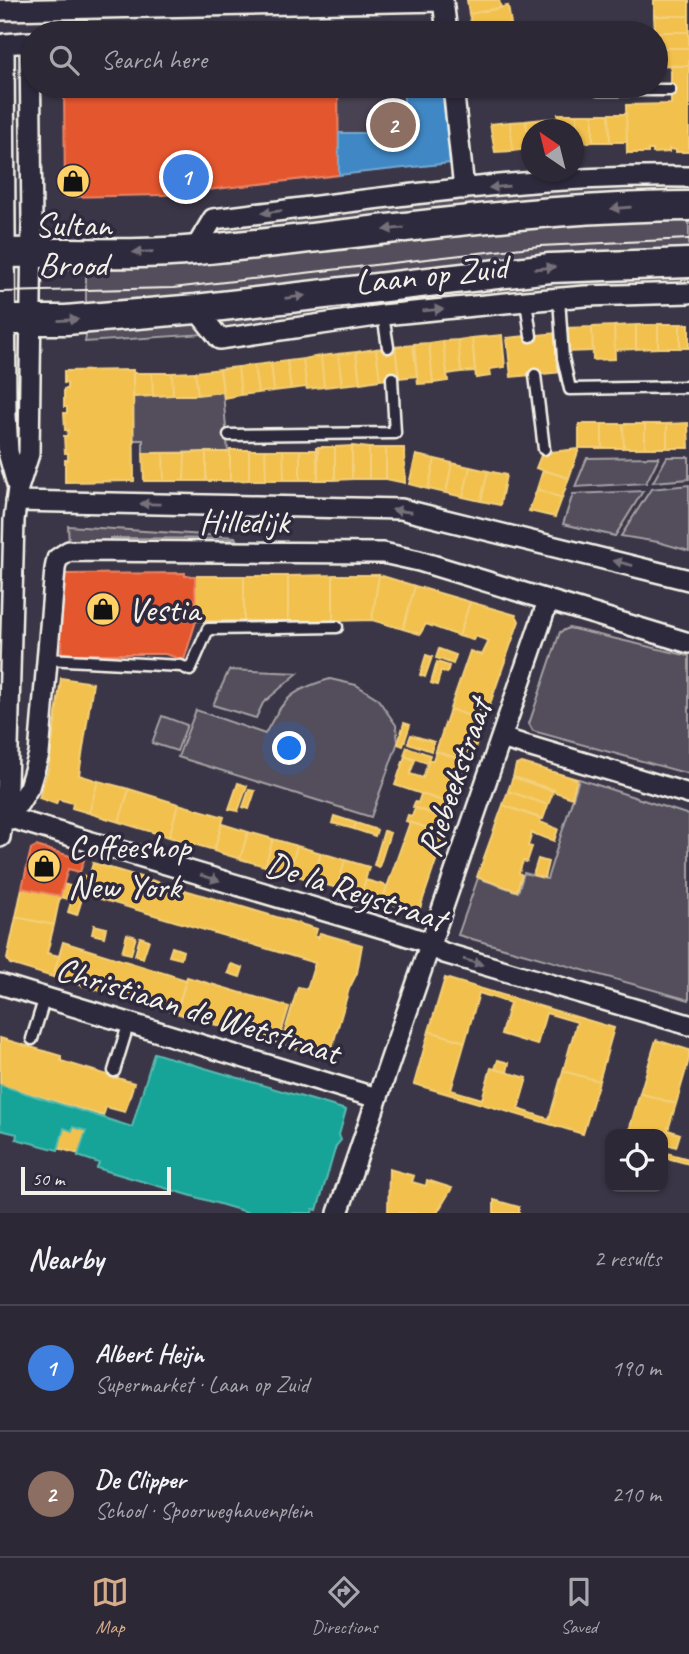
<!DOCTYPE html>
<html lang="en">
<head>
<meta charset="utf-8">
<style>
	body { margin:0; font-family:Caveat,sans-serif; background:#34303d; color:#f1f3f6 }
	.controls { position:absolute; right:21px; bottom:21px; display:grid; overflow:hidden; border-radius:14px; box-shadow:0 2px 5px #0004 }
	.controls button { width:63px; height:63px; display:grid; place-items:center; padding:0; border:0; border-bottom:2px solid #484450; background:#2c2835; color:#f1f3f6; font:35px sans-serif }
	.compass { position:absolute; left:521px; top:119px; width:63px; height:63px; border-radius:50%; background:#2c2835; box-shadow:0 2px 5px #0004; rotate:325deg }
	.scale { position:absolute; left:21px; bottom:18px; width:150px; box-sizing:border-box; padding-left:7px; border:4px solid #f4f1e8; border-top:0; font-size:19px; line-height:24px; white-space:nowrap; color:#f4f1e8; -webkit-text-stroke:5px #2f2a3d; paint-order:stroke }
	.you { position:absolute; left:290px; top:749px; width:24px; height:24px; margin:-18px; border:5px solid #fff; border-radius:50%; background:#1a73e8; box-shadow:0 0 0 10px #1a73e833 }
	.badge { display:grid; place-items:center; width:46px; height:46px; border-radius:50%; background:#d6ab8b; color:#fff; font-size:23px; font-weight:700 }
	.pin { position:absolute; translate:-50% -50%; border:4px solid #fff; box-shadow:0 2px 7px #0006 }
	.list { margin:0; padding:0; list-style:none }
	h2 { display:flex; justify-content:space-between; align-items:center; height:91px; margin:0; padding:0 28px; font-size:30px }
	h2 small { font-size:23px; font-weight:400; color:#a6a6ad }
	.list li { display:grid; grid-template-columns:46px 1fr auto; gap:21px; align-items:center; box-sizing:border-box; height:126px; padding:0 28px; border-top:2px solid #484450 }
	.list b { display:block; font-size:26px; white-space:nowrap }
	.list p { margin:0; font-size:23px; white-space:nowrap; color:#a6a6ad }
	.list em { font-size:23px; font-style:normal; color:#a6a6ad }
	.icon { flex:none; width:38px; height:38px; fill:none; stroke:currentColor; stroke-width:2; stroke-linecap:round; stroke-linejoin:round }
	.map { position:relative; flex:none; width:689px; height:1213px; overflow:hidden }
	.search { position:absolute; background:#2c2835; box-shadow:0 2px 5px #0004; left:21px; right:21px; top:21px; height:77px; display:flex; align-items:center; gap:18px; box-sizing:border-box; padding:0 24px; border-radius:38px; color:#a6a6ad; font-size:26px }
	.sheet { height:343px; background:#2c2835 }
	nav { display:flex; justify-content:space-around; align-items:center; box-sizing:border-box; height:98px; border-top:2px solid #484450; background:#2c2835; font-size:19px; color:#a6a6ad }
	nav a { display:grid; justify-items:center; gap:4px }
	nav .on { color:#d6ab8b }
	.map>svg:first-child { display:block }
	.built { fill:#484352 }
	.green { fill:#534e5c; stroke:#a4a0a2; stroke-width:2 }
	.homes { fill:#f2c14e; stroke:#f3cf7c; stroke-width:2 }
	.shops { fill:#e4572e; stroke:#e98566; stroke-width:2 }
	.schools { fill:#3f88c5; stroke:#75a8d0; stroke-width:2 }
	.public { fill:#17a398; stroke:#59bab0; stroke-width:2 }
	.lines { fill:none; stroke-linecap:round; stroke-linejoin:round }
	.lane-casing { stroke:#f4f1e8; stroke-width:15 }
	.street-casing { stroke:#f4f1e8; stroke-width:24 }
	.secondary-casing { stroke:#f4f1e8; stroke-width:33 }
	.lane { stroke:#2f2a3d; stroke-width:10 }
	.street { stroke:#2f2a3d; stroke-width:19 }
	.secondary { stroke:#2f2a3d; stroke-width:28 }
	.tram { stroke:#f4f1e8; stroke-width:2 }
	.oneway { fill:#747079 }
	.labels { text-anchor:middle; stroke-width:7; stroke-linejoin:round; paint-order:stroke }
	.poi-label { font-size:35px; fill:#f4f1e8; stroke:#2f2a3d; text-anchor:start }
	.street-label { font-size:35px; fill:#f4f1e8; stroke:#2f2a3d }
</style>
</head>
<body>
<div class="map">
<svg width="689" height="1213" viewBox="0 0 689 1213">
	<rect width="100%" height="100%" fill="#3b3647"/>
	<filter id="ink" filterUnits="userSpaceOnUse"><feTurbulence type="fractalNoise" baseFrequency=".0143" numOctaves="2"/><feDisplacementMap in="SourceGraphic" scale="14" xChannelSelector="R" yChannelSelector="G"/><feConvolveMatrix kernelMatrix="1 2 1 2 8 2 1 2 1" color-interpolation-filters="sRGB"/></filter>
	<g filter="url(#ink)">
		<!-- built -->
		<path class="built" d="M339 86H443L452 164 339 176Z"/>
		<!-- green -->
		<path class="green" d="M689 182V198L214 240 221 224 530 188Z
			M689 218V250L86 305V271L245 259 328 246 520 227Z
			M689 274V286L226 332 213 317 473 286Z
			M191 319 206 334 85 342 87 329Z
			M223 392 228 452 143 453V440H133V397Z
			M659 457 646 483 575 487 587 458Z
			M667 457H689V479L653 482Z
			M689 485V551L658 542 621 536 651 489Z
			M643 491 615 536 563 524 573 494Z
			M68 526 235 537 236 539 110 538V545L69 544Z
			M569 628 689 656V774L533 731 529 724 560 632Z
			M229 670 298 673 263 703 256 718 213 705Z
			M330 679 356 685 377 698 396 725 398 742 371 817 178 757 196 710 265 734C284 698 291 690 330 679Z
			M162 716 187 725 177 751 152 743Z
			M579 779 689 815V1000L458 935 478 878 518 892 524 873 547 879Z"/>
		<!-- homes -->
		<path class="homes" d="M467 0H499L501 8 469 14Z
			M654 0H689V16H654Z
			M508 6 511 24 473 30 469 14Z
			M654 16H689V32H655Z
			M504 25 505 33H473V30Z
			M291 29H309V33H291Z
			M309 29H327V33H309Z
			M644 32H689V48H656V33Z
			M656 48H689V66L656 65Z
			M671 66H689V152H676V150L669 149V152L653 153V150H648V153H627L626 105 671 104Z
			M483 86H542V88L485 98Z
			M558 114H577V143H574V130H560Z
			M577 114H593V142L577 143Z
			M593 114H609L610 142H593Z
			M609 114H626L627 142H610Z
			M559 118 560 130H543V119Z
			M543 119V130H532V149H529L526 121Z
			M526 121 529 149 513 151 510 122Z
			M510 122 513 151 495 152 490 124Z
			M658 324H680V348H658Z
			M658 324V348L636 349V325Z
			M680 324H689V348H680Z
			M636 325V349L615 350 614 326Z
			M614 326 615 359 593 360 592 327Z
			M592 327 593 351 565 352 564 328Z
			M557 333 562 372 511 377 507 338Z
			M502 335 505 367 490 369 491 376 476 378 472 338Z
			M472 338 475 371 461 372 458 340Z
			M458 340 461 372 447 374 443 341Z
			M443 341 448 381 433 383 429 343Z
			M429 343 433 383 418 384 414 344Z
			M413 345 417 376 399 378 395 347Z
			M395 347 399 378 380 380 376 349Z
			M376 349 380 380 360 383 356 352Z
			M356 352 360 383 342 385 338 354Z
			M338 354 342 385 324 387 321 356Z
			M321 356 324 387 307 389 303 359Z
			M303 359 307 389 306 387 291 389 287 361Z
			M287 361 291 389 274 391 271 363Z
			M271 363 274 391 258 393 254 365Z
			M254 365 258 393 241 395 238 367Z
			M238 367 241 395 224 398 220 369Z
			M220 369 223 392 198 395 195 372Z
			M133 370 134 481 65 482V460H68V453H65L64 436H67L68 430H65L64 413H67V407H64V389H67V383H64V371Z
			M195 372 198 395H173L172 373Z
			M133 373H152L153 396 133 397Z
			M152 373H172L173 395 153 396Z
			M688 423 689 448H667V424Z
			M579 424H602V448H579Z
			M602 424H623L624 448H602Z
			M623 424H645V448H624Z
			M645 424H667V448H645Z
			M352 446V479L335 480V447Z
			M352 446 369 448V479H352Z
			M316 447 318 480H300V450H316Z
			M318 447H335V480H318Z
			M369 448H386V479H369Z
			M386 448H404L405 483 386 479Z
			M579 449 569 478 536 468 542 453Z
			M230 450H249V480L230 481Z
			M249 450H265L266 480H249Z
			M265 450H283L284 480H266Z
			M283 450H300V480H284Z
			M204 452H206V481H184L185 453Z
			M206 452H230V481H206Z
			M143 453H163L164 481H144Z
			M163 453H185L184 481H164Z
			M416 455 435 459 428 489 409 484Z
			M435 459 452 463 446 493 428 489Z
			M452 463 470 467 463 497 446 493Z
			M470 467 488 471 481 501 463 497Z
			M543 470 569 478 562 498 537 489Z
			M488 471 506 475 500 505 481 501Z
			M537 489 562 498 555 517 529 511Z
			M333 575V621H288V576Z
			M333 575H379L372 620 333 621Z
			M379 575 415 586 403 629 372 620Z
			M195 576H244V621H196Z
			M244 576H288V621H244Z
			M415 586 470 602 459 636 426 624 420 634 403 629Z
			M470 602 516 615 519 621 484 721 450 709 470 651 482 655 489 641 475 636 473 640 459 636Z
			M439 649 456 655 453 664 436 658Z
			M426 655 432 657 425 677 420 675Z
			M437 662 449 666 447 673 441 671 437 685 431 683Z
			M61 678 93 683 79 775 98 781 89 813 72 808 73 803 58 799 56 804 39 798 49 766Z
			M450 709 484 721 470 763 436 751Z
			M404 723 410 725 403 746 398 744Z
			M411 735 434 742 431 751 408 743Z
			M407 747 430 755 427 763 404 755Z
			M436 751 470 763 455 805 395 785 405 756 415 760 410 774 423 778 429 759 433 760Z
			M522 763 577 779 572 798 513 777 516 765Z
			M513 777 554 790 548 805 508 791Z
			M98 781 129 789 119 822 89 813Z
			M238 783 247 786 238 811 229 809Z
			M129 789 178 804 169 837 119 822Z
			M249 790 255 791 249 809 243 807Z
			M508 791 548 805 543 819 503 805Z
			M421 794 455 805 450 820 413 807 415 802 418 803Z
			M178 804 224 817 214 850 169 837Z
			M503 805 541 819 540 822 558 829 554 841 532 833 528 846 532 847 527 862 523 861 519 873 522 875 517 891 477 877Z
			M415 808 450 820 445 834 406 821 408 815 412 816Z
			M334 816 356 823 354 829 332 823Z
			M410 822 445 834 420 908 415 911 382 901Z
			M356 823 377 830 375 836 354 829Z
			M222 824 248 832 240 859 214 851Z
			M384 831 390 833 379 867 374 865Z
			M248 832 273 839 265 866 240 859Z
			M273 839 297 846 289 873 265 866Z
			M297 846 321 853 313 881 289 873Z
			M321 853 345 860 337 888 313 881Z
			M538 859 548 862 544 878 533 875Z
			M345 860 369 867 361 895 337 888Z
			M93 863 317 929 315 936 318 938 320 933 362 945 357 973 349 989 329 1058 281 1044 298 987 307 989 315 963 84 894Z
			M77 874 89 877 77 915 68 912 77 883 74 882Z
			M366 880 387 886 382 901 361 895Z
			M63 884 70 886 67 899 60 897Z
			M22 888 60 896 54 925 16 917Z
			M16 917 54 925 47 953 59 956 53 977 10 964 7 959Z
			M94 925 106 928 104 937 92 934Z
			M127 934 136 937 131 954 122 952Z
			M140 937 149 940 143 958 135 955Z
			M63 942 186 980 176 1013 53 977Z
			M172 947 183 951 181 959 169 956Z
			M231 964 243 968 240 977 228 973Z
			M187 977 289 1007 278 1043 176 1013Z
			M445 978 614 1028 599 1081 563 1071 577 1022 546 1013 537 1045 501 1034 510 1003 479 993 465 1042 429 1031Z
			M429 1031 465 1042 451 1090 482 1099 491 1068 495 1069 527 1078 518 1109 549 1119 563 1071 599 1081 583 1134 414 1084Z
			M0 1038 61 1056V1061L134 1083 125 1112 106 1107 103 1116 0 1085Z
			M656 1040 689 1050V1059L676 1104 640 1093Z
			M498 1060 509 1063 507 1072 495 1069Z
			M640 1093 676 1104 668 1130 680 1134 676 1147 664 1143 663 1149V1134H628Z
			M73 1127 86 1131 79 1154 58 1148 64 1128 72 1131Z
			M663 1152 689 1159V1164L663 1157Z
			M389 1169 414 1176 412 1182 426 1186 427 1180 452 1188 437 1213H388Z
			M494 1200 519 1207V1213H494Z"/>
		<!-- shops -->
		<path class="shops" d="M111 30V33H64V31Z
			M64 86H338L339 175 164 195 65 197Z
			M185 573V576H195L196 621 184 660 165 654H61L62 642H59L65 574Z
			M36 846 84 860 80 872 68 869 60 896 22 888 31 849Z"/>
		<!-- schools -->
		<path class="schools" d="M435 28 436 33H338V29H341Z
			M404 86H442L450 163 339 175V133H404Z"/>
		<!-- public -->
		<path class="public" d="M154 1053 346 1110 339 1135 341 1140 336 1146 317 1210 313 1209 312 1213H250L97 1168 99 1163 78 1156 86 1131 73 1127 72 1131 64 1128 58 1150 16 1139 17 1134 0 1130V1085L132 1127Z"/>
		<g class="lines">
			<!-- lane casing -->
			<g class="lane-casing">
				<path id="lane" d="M598 86V90H670
					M559 298 563 358 570 389 689 387
					M526 301 531 336
					M383 315 388 347
					M535 375 544 449
					M229 435 395 433 392 378
					M47 659 181 666 190 670 208 629 337 627
					M32 1039 45 997
					M114 1071 129 1022"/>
			</g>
			<!-- street casing -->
			<g class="street-casing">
				<path id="street" d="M443 0 447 33
					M0 10 443 1
					M453 86 464 189
					M194 251 213 219C371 200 530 174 689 177
					M196 309 220 339 383 315 526 301 585 296 689 293
					M16 501 401 509 689 580
					M501 738 689 794
					M0 815 396 932 420 940 444 953 689 1025
					M4 816 19 803 29 787 39 754 55 569 57 559 69 551 383 553 419 561 689 643
					M0 837 7 786 14 520 18 488 29 454 32 224 30 42 4 44 6 415 8 452 18 488
					M0 984 377 1098
					M338 1213 548 601"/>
			</g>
			<!-- secondary casing -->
			<g class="secondary-casing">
				<path id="secondary" d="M0 253C65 252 131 256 197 250 360 235 524 207 689 206
					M0 320H66L196 309 550 268 689 263"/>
			</g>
			<!-- lane -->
			<use href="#lane" class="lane"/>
			<!-- street -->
			<use href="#street" class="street"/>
			<!-- secondary -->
			<use href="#secondary" class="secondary"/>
			<!-- tram -->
			<path class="tram" d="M0 292 173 288 540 246 689 239"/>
		</g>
		<!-- one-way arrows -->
		<defs><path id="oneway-solid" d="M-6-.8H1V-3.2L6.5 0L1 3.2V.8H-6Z" transform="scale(1.75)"/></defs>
		<g class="oneway">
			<use href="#oneway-solid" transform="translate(499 187) rotate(175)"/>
			<use href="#oneway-solid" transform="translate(621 208) rotate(175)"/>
			<use href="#oneway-solid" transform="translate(272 212) rotate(173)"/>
			<use href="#oneway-solid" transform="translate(394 229) rotate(174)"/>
			<use href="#oneway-solid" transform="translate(143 252) rotate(178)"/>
			<use href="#oneway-solid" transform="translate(545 268) rotate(-5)"/>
			<use href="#oneway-solid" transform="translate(295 297) rotate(-7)"/>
			<use href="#oneway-solid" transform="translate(433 310) rotate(-5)"/>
			<use href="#oneway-solid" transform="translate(68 320) rotate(-3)"/>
			<use href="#oneway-solid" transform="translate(150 504) rotate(-179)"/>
			<use href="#oneway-solid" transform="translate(402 511) rotate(-172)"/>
			<use href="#oneway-solid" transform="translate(623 563) rotate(-166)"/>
			<use href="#oneway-solid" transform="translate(210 878) rotate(17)"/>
			<use href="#oneway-solid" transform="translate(473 962) rotate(16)"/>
		</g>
	</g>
	<!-- icons -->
	<defs>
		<g id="shop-disc" transform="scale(1.75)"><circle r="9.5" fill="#ffd166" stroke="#2f2a3d"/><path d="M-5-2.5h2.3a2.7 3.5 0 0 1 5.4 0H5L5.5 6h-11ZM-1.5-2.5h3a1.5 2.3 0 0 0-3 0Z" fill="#111"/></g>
	</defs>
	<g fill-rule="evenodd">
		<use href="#shop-disc" x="73" y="181"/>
		<use href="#shop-disc" x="103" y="609"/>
		<use href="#shop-disc" x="44" y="866"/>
	</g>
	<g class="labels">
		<!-- poi labels -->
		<g class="poi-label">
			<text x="73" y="236" text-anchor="middle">Sultan<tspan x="73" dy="40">Brood</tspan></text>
			<text x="128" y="621">Vestia</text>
			<text x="68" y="858">Coffeeshop<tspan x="68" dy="40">New York</tspan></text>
		</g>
		<!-- street labels -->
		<g class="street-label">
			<text transform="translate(431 274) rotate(-6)" y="12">Laan op Zuid</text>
			<text x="244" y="533">Hilledijk</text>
			<text transform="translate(454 778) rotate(-71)" y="12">Riebeekstraat</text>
			<text transform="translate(356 891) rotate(18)" y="12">De la Reystraat</text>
			<text transform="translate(198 1010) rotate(17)" y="12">Christiaan de Wetstraat</text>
		</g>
	</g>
</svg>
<div class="controls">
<button><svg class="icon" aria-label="locate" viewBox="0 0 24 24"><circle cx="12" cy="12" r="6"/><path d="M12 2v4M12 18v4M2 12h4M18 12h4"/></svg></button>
</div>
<svg class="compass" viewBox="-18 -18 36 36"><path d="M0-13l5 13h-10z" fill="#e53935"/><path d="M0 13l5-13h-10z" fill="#a6a6ad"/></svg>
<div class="scale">50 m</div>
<div class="you"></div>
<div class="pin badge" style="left:186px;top:177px;background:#3f7fe0">1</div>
<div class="pin badge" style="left:393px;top:125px;background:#8d6e63">2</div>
<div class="search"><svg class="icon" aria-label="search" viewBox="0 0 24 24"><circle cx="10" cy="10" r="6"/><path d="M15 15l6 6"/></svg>Search here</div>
</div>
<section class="sheet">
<h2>Nearby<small>2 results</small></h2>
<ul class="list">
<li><span class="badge" style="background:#3f7fe0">1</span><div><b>Albert Heijn</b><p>Supermarket · Laan op Zuid</p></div><em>190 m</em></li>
<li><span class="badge" style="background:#8d6e63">2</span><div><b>De Clipper</b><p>School · Spoorweghavenplein</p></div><em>210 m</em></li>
</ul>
</section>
<nav>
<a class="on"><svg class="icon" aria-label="map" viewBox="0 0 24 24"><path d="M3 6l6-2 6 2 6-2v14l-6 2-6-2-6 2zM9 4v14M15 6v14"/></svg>Map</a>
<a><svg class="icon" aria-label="directions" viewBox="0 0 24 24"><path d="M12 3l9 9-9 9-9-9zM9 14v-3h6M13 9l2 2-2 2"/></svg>Directions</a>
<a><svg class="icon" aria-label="saved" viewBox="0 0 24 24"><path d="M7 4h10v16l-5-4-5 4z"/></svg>Saved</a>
</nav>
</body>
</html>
